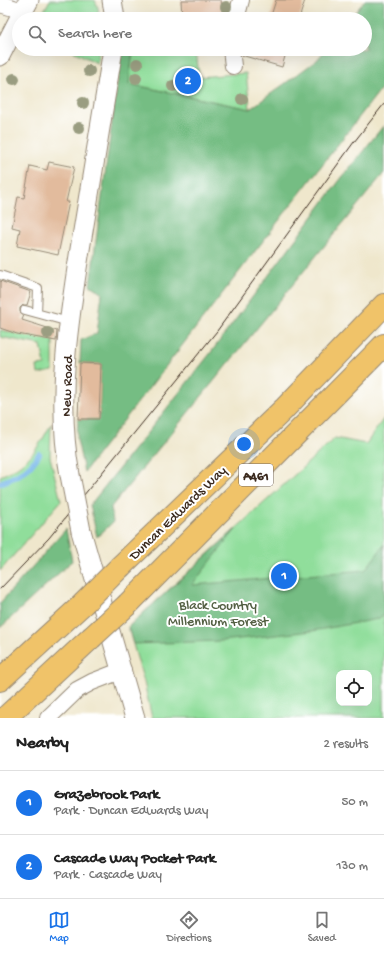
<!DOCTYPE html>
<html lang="en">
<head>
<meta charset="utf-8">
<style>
	body { margin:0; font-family:"Gochi Hand",sans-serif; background:#f6f6f6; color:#222 }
	.controls { position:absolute; right:12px; bottom:12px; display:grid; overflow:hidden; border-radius:8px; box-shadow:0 4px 16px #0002 }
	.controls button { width:36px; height:36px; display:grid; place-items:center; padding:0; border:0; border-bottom:1px solid #e0e0e0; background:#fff; color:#222; font:20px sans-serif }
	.you { position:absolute; left:244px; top:444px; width:14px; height:14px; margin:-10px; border:3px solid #fff; border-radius:50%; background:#1a73e8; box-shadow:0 0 0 6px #1a73e833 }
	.badge { display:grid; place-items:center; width:26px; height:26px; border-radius:50%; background:#1a73e8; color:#fff; font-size:13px; font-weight:700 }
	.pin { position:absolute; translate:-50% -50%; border:2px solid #fff; box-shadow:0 1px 4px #0006 }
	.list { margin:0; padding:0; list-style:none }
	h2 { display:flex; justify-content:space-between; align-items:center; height:52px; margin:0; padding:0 16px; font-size:17px }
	h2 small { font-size:13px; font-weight:400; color:#767676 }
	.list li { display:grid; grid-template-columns:26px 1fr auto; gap:12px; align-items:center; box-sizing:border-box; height:64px; padding:0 16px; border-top:1px solid #e0e0e0 }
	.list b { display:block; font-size:15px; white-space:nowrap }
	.list p { margin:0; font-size:13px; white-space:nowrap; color:#767676 }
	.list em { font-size:13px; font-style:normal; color:#767676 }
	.icon { flex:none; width:22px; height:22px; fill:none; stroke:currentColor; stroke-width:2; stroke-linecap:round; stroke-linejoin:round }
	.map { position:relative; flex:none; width:384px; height:718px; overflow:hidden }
	.search { position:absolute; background:#fff; box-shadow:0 4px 16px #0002; left:12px; right:12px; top:12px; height:44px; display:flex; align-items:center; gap:10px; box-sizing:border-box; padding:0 14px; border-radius:22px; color:#767676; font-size:15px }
	.sheet { height:180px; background:#fff }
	nav { display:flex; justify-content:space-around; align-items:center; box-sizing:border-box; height:56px; border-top:1px solid #e0e0e0; background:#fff; font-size:11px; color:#767676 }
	nav a { display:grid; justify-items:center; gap:2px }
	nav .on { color:#1a73e8 }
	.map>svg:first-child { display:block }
	.green { fill:#90de9b; stroke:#66845c; fill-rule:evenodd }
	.forest { fill:#74bd83; stroke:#587450 }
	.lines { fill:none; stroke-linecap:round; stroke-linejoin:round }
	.stream { stroke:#75b6e9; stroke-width:6 }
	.building { fill:#e2bb9d }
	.service-casing { stroke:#958875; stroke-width:10 }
	.minor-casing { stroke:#958875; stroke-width:18 }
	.tertiary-casing { stroke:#958875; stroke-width:21 }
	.trunk-casing { stroke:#958875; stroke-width:24 }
	.service { stroke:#fff; stroke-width:8 }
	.minor { stroke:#fff; stroke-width:16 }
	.tertiary { stroke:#fff; stroke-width:19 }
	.trunk { stroke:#f0c369; stroke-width:22 }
	.tram { stroke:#3b2a1e; stroke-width:1 }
	.tertiary-bridge-casing { stroke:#958875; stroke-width:21; stroke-linecap:butt }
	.trunk-bridge-casing { stroke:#958875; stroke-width:24; stroke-linecap:butt }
	.tertiary-bridge { stroke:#fff; stroke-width:19 }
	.trunk-bridge { stroke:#f0c369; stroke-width:22 }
	.tree { fill:#9a9d81 }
	.labels { text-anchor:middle; stroke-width:4; stroke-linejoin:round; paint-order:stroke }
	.shield { fill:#fff; stroke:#766a62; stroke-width:1 }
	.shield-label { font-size:13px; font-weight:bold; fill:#3b2a1e }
	.street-label { font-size:14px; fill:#3b2a1e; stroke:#fff }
	.park-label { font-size:14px; fill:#546044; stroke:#fff }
</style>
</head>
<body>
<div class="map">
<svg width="384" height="718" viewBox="0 0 384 718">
	<rect width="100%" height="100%" fill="#fff"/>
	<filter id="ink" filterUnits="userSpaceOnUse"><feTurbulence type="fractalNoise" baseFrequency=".025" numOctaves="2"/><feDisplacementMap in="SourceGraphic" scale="8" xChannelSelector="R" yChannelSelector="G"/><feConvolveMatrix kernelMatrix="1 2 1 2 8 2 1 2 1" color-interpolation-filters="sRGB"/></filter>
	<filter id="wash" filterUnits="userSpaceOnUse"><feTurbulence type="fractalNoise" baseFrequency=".012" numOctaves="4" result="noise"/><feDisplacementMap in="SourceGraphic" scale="16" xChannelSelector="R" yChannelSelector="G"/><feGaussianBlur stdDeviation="0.9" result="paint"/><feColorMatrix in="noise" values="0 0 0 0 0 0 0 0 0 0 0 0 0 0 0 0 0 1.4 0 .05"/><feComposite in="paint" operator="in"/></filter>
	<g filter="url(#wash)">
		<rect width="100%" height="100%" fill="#efe7cc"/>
		<!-- green -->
		<path class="green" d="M50 0H95L98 8 99 19H39Z
			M69 49H99L97 63Z
			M133 49H196L199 77 246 73 250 109 129 84Z
			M0 330 53 340V371L38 374 37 366 45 365 41 345 0 337Z
			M384 418V718H152L144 682 128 627 335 438 366 444ZM339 673H369V703H339Z
			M51 424 50 457 61 501 0 571V476C27 465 38 449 51 424Z"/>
		<!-- forest -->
		<path class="forest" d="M365 0H384V85L84 472 77 439 78 419H99L101 364 80 363 81 340 97 333 102 293 90 285 122 49H133L129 84 250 109 317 60 326 49H365V19H350Z
			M384 125V173L111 507 113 522 97 537 90 505 209 355 343 176Z
			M237 528 192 585 365 570 384 545V614L378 619 312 631 221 641 133 644 128 627Z
			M66 529 72 561 0 628V603Z"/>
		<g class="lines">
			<!-- stream -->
			<path class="stream" d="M0 483C18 476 29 471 39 454"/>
		</g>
		<g id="blocks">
			<!-- building -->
			<path class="building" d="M181 0H221L223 19H182Z
				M276 0H305L299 19H270Z
				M241 49H287L282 67 241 55Z
				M49 162 74 167 66 202H69L58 255 17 246 20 229 12 227 18 197 24 198 30 166 47 170Z
				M0 281 31 292 27 305H23L20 308V312L24 315 22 320 57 331 56 341 17 334 0 328Z
				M80 363 101 364 99 419H78Z"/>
		</g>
	</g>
	<g filter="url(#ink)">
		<use href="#blocks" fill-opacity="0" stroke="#958875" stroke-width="1"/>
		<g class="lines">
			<!-- service casing -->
			<g class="service-casing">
				<path id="service" d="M0 275 38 288 37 313
					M25 310 69 322"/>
			</g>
			<!-- minor casing -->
			<g class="minor-casing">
				<path id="minor" d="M0 4 23 11
					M236 19 241 0
					M231 49 233 66
					M48 718 77 690 92 682 123 670"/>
			</g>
			<!-- tertiary casing -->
			<g class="tertiary-casing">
				<path id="tertiary" d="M112 0 115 19
					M19 19 29 0
					M0 56 19 19
					M70 475C55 397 70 310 83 231 93 171 103 110 113 49
					M81 531 135 718"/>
			</g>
			<!-- trunk casing -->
			<g class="trunk-casing">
				<path id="trunk" d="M121 566 284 409 384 305
					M128 604 384 345
					M0 680 83 604
					M5 718 91 638"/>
			</g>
			<!-- service -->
			<use href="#service" class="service"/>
			<!-- minor -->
			<use href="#minor" class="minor"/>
			<!-- tertiary -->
			<use href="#tertiary" class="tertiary"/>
			<!-- trunk -->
			<use href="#trunk" class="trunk"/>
			<!-- tram -->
			<path class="tram" d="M0 589 49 538 217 331 354 142 384 104"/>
			<!-- tertiary-bridge casing -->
			<g class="tertiary-bridge-casing">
				<path id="tertiary-bridge" d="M70 475 81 531"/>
			</g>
			<!-- trunk-bridge casing -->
			<g class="trunk-bridge-casing">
				<path id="trunk-bridge" d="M83 604 121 566
					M91 638 128 604"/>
			</g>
			<!-- tertiary-bridge -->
			<use href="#tertiary-bridge" class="tertiary-bridge"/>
			<!-- trunk-bridge -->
			<use href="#trunk-bridge" class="trunk-bridge"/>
		</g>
		<!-- trees -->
		<g class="tree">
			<circle cx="226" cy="7" r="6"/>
			<circle cx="137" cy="64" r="6"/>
			<circle cx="89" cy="71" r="6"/>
			<circle cx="136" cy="78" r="6"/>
			<circle cx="14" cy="79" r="6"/>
			<circle cx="173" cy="86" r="6"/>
			<circle cx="242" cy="99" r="6"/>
			<circle cx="83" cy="103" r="6"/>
			<circle cx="79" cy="128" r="6"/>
			<circle cx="48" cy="333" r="6"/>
		</g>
	</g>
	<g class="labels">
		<!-- shield labels -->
		<rect class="shield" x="239" y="464" width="34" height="22" rx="3"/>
		<g class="shield-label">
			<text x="256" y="480">A461</text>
		</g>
		<!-- street labels -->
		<g class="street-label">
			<text transform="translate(66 386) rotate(-88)" y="5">New Road</text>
			<text transform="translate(177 512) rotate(-44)" y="5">Duncan Edwards Way</text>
		</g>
		<!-- park labels -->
		<g class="park-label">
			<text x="218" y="609">Black Country<tspan x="218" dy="16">Millennium Forest</tspan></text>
		</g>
	</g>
</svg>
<div class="controls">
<button><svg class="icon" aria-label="locate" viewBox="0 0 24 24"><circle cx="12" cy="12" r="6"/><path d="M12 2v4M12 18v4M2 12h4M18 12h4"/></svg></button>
</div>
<div class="you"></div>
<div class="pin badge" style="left:284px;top:576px">1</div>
<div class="pin badge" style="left:188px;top:81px">2</div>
<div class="search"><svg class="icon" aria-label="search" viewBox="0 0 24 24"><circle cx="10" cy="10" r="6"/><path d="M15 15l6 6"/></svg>Search here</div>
</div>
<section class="sheet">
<h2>Nearby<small>2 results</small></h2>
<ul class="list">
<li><span class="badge">1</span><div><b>Grazebrook Park</b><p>Park · Duncan Edwards Way</p></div><em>50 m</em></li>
<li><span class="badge">2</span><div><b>Cascade Way Pocket Park</b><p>Park · Cascade Way</p></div><em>130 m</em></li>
</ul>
</section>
<nav>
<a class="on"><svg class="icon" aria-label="map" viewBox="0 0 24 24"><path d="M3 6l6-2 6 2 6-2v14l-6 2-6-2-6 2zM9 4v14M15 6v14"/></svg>Map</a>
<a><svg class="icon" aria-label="directions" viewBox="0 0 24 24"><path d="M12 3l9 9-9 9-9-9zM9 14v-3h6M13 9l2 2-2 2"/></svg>Directions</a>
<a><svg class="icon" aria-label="saved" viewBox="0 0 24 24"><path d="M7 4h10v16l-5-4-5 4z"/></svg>Saved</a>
</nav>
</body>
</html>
